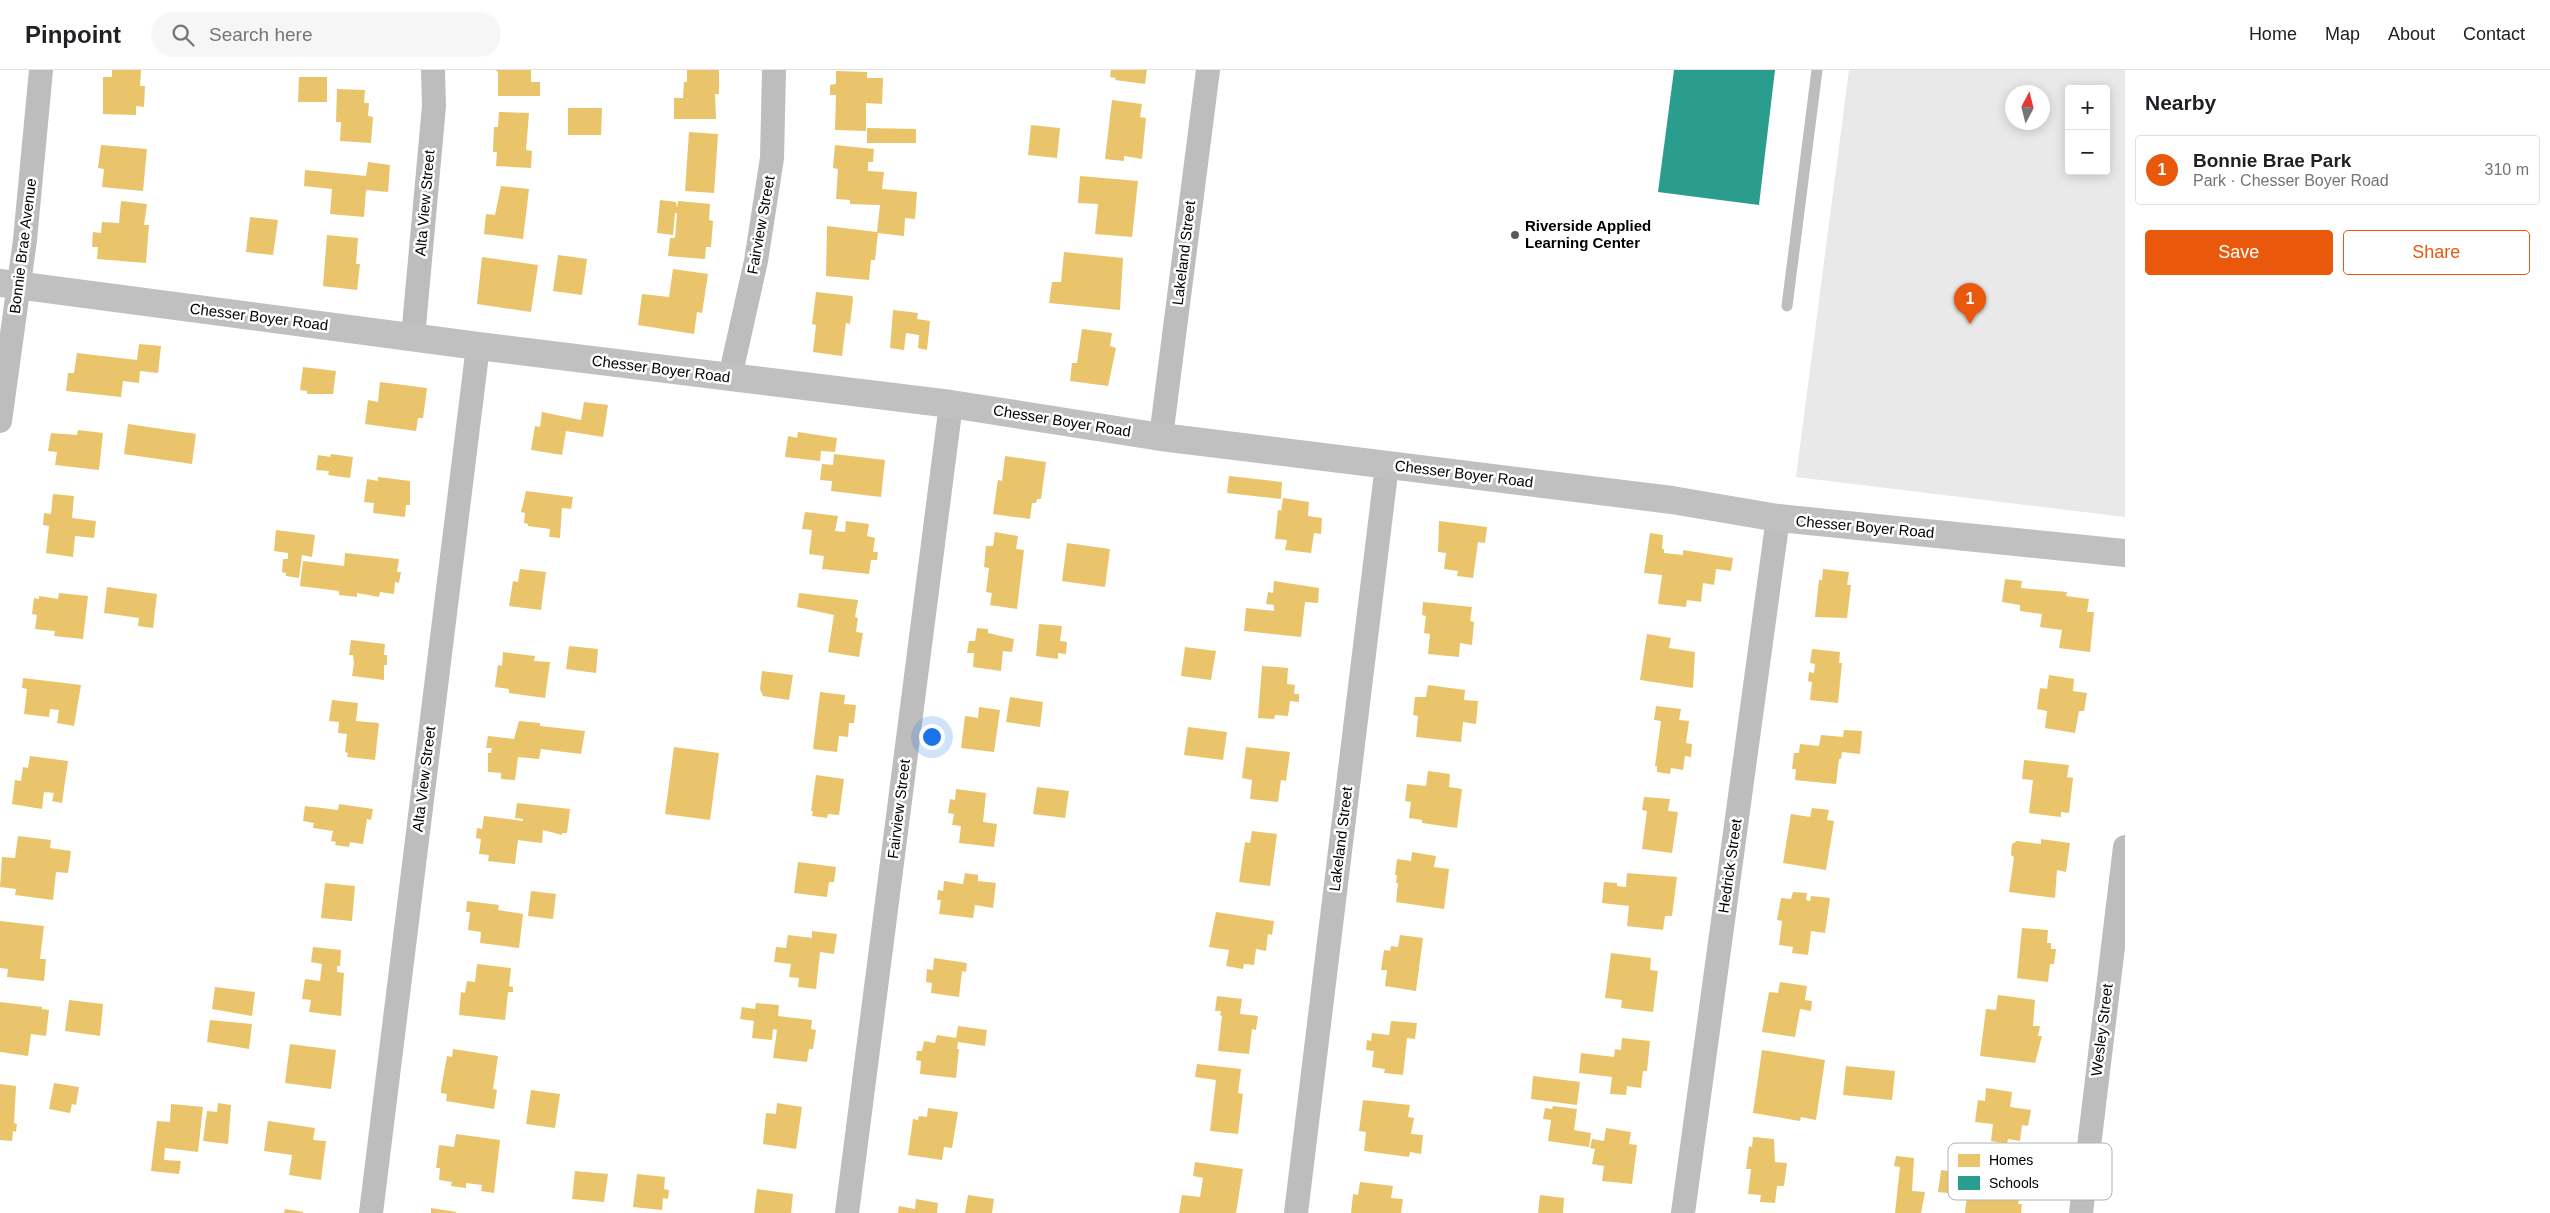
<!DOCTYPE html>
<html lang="en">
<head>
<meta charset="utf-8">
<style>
	body { margin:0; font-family:Arial,sans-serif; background:#f6f6f6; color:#202124 }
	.controls { position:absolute; right:15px; top:15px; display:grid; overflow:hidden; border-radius:5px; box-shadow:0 2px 12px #0003 }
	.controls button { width:45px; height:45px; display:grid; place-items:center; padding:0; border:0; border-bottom:1px solid #e0e0e0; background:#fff; color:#202124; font:25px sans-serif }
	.compass { position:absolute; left:2005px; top:15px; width:45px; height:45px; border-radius:50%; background:#fff; box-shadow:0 2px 12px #0003; rotate:7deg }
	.you { position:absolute; left:931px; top:666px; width:18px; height:18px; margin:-12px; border:4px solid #fff; border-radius:50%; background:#1a73e8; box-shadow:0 0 0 8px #1a73e833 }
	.badge { display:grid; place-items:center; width:32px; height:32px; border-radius:50%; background:#ea580c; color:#fff; font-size:16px; font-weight:700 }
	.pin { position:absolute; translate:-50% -41px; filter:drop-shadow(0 1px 2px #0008) }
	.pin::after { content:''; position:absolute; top:26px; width:18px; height:15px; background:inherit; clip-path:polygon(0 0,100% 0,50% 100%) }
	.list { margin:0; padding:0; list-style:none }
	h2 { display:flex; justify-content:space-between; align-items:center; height:65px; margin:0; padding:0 20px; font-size:21px }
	h2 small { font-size:16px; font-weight:400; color:#757577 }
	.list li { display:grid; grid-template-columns:32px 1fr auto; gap:15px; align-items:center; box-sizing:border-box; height:70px; margin:0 10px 10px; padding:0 10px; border:1px solid #e0e0e0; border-radius:5px }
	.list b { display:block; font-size:19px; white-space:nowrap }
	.list p { margin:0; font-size:16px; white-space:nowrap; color:#757577 }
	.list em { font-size:16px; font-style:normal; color:#757577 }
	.actions { display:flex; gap:10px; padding:15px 20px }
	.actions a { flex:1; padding:11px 0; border:1px solid #ea580c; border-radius:5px; text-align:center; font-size:18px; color:#ea580c }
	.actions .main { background:#ea580c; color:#fff }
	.icon { flex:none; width:28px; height:28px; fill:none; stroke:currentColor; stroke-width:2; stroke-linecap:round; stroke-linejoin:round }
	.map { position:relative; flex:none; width:2125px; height:1143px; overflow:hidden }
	header { display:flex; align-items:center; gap:30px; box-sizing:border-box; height:70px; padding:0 25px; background:#fff; border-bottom:1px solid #e0e0e0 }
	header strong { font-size:24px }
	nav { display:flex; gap:28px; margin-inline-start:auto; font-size:18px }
	.search { width:350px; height:45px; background:#f6f6f6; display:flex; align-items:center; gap:12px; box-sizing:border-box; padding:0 18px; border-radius:28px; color:#757577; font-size:19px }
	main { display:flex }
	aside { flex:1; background:#fff }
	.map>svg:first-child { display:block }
	.green { fill:#e9e9e9; fill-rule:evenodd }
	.homes { fill:#e9c46a }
	.schools { fill:#2a9d8f }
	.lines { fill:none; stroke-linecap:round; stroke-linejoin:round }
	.lane { stroke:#bdbdbd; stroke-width:11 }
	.street { stroke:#bdbdbd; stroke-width:24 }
	.secondary { stroke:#c0c0c0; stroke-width:28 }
	.poi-dot { fill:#595959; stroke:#fff; stroke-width:2 }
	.labels { text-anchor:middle; stroke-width:5; stroke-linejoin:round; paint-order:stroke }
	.street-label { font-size:15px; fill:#000; stroke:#fff }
	.poi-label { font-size:15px; font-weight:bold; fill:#000; stroke:#fff; text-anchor:start }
	.key { fill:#fff; stroke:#b2b2b2; stroke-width:1 }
	.key-label { font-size:14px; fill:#000 }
</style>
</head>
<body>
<header>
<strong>Pinpoint</strong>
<div class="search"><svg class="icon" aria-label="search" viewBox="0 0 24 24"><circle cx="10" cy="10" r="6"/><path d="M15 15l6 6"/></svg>Search here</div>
<nav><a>Home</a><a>Map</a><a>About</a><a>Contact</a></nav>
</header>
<main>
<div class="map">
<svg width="2125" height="1143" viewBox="0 0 2125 1143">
	<rect width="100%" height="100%" fill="#fff"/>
	<!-- green -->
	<path class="green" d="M1849 0H2125V447L1796 407ZM2069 19H2106V101H2069ZM2012 22H2042V52H2012Z"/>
	<!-- homes -->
	<path class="homes" d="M112 0H141L140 16H145L144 37 136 36V45L103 44V7H112Z
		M495 0H531V12H540V26H498V2Z
		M687 0H719V24H715L716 49H674V28H683L684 12H687Z
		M1111 0H1147L1145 14 1115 10 1116 8 1110 7Z
		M836 1 867 2V8H883L882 34 866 33V61L835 60 836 25H830V15L836 14Z
		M299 7H327V32H298Z
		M337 19 365 20 364 33H369L368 46 373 47 371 73 340 71 341 52H336Z
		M1112 30 1142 34 1140 47 1146 48 1142 89 1124 86V91L1105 89Z
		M568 38H602L601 65H568Z
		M499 42 529 43 526 80 532 81 531 98 496 96 497 82H493L494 57H498Z
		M1031 55 1060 58 1057 88 1028 85Z
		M867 58 916 59V73H867Z
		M689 62 718 64 714 123 685 121Z
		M101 75 147 79 143 121 102 117 104 99 98 98Z
		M835 75 874 79 873 92H868V101L884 102 882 119 917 122 915 149 905 148 904 166 878 163 875 190H871L869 210 826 206 827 156 877 162 880 135 850 134V130L836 129 838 99 833 98Z
		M368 92 390 95 388 122 366 120 364 147 330 144 332 119 304 116 305 100 366 106Z
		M1080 106 1138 111 1132 167 1095 164 1098 134 1078 133Z
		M501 116 529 119 523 169 484 164 486 144 495 145Z
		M660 130 676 132 677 138 678 131 710 134 709 150 713 151 711 177H706L705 189 668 186 670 168H675L677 144 675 143 673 165 657 163Z
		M121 131 147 134 144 155H149L146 193 97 189 98 177H92L93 162 101 163 102 152 119 153Z
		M250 147 278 150 273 185 246 182Z
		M327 165 358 168 356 194H360L357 220 323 216Z
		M1064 182 1123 188 1120 240 1049 233 1052 212H1061Z
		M558 185 587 189 582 225 553 221Z
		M482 187 538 195 531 242 477 234Z
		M673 199 708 204 702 243 697 242 694 264 638 255 642 224 669 227Z
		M816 222 852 226 853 229 850 254 846 253 842 286 813 282 816 255 812 254Z
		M893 240 918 243 917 249 930 251 927 280 918 278 919 265 906 263 904 280 890 278Z
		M1082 259 1112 263 1110 276 1116 278 1108 316 1070 311 1072 293H1077Z
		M139 274 161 276 158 303 140 301 139 313 123 311 121 327 66 321 68 303H74L77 283 137 290Z
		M303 297 336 301 333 324H307V321L300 320Z
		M380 312 427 318 423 348H418L416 361 365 354 368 330 378 332Z
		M584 332 608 335 603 367 566 361 562 385 531 380 535 356 540 357 542 342 581 350Z
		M128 354 196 364 192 394 124 384Z
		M78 360 103 363 99 400 55 395 57 382 48 381 51 363 77 365Z
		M798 362 837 368 835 382 821 381 820 391 785 387 788 366 797 368Z
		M331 384 353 387 350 408 328 405 329 401 316 400 318 385 330 387Z
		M834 384 885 390 881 427 831 421 832 411 820 410 822 394 833 395Z
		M1005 386 1046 392 1041 429H1037L1036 433H1032L1030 449 993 444 998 410 1002 411Z
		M1229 406 1282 412 1281 429 1227 423Z
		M378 407 410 411V435H406L405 447 373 443 374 433 364 432 367 409 378 411Z
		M526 421 573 427 571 439 562 438 560 468 549 467 550 459 528 456V454L524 453 525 443 521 442Z
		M53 424 74 426 72 448 96 451 94 468 75 466 73 487 46 483 49 456 43 455 44 443 51 444Z
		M1283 428 1309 432 1308 446 1322 448 1321 464 1314 463 1311 483 1285 480 1287 470 1275 469 1278 440 1281 441Z
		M805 442 838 446 835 461 845 462 846 451 869 454 867 466 875 468 873 482H878L877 490H871L869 504 822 499 824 486 809 484 812 460 802 459Z
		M1439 451 1487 457 1485 473 1478 472 1473 508 1457 506 1458 501 1444 499 1446 483 1438 482Z
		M276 460 315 465 312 487 302 485 299 508 286 506V503L282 502 283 489H288V483L274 481Z
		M995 462 1018 466 1016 479 1024 480 1017 539 990 535 992 523 986 522 989 498 984 497 986 476H993Z
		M1650 463 1663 465 1662 479H1664V483L1683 485V480L1733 488 1731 501 1716 499 1714 515 1703 513 1701 532 1687 530 1686 537 1658 534 1662 505 1644 503Z
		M1067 473 1110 479 1105 517 1062 511Z
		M345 483 399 489 397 502H401L399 513 395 512 394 524 380 522 379 527 357 523V527L339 525V521L300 516 303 491 344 496Z
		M520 499 546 502 541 540 509 536 513 511 518 512Z
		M1823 499 1849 502 1847 515H1851L1847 548 1815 547 1819 510H1822Z
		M2005 509 2022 511 2021 518 2067 522 2066 526 2089 529 2087 542H2094L2090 582 2059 578 2062 560 2040 557 2042 544 2020 541V535L2002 532Z
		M1274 511 1319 518 1318 533 1305 532 1301 567 1244 561 1246 538 1274 541V535L1266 534 1268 522 1273 523Z
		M107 517 157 524 153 558 138 556 139 548 104 543Z
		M59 523 88 526 83 569 54 566 55 561 35 559 37 545 32 544 34 528 39 529V526L58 529Z
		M799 523 858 530 855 547 858 548 856 562 863 563 859 587 828 582 834 545 797 537Z
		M1423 532 1472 537 1470 551 1474 552 1472 575 1460 573 1459 587 1428 584 1430 564 1424 563 1426 546 1422 545Z
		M1039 554 1062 556 1060 571 1067 572 1066 584 1058 583V589L1036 586Z
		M977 558 988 559V563L1014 569 1012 582 1003 581 1001 601 973 597 974 583H967L969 571H975Z
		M1647 564 1671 568 1669 578 1695 582 1693 618 1640 610Z
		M351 570 385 574 384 585H387V595H384V610L352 606 354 593 353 585H349Z
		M569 576 598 579 596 603 566 599Z
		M1185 577 1216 581 1211 610 1181 606Z
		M1812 579 1840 582 1839 593H1842L1838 633 1810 630 1812 612 1808 611 1809 602 1814 603 1815 594 1810 593Z
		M503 582 535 586 534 591 550 592 545 628 509 623V619L495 617 498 595 502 596Z
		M1262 596 1288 598 1287 614 1295 615 1294 624H1299V632L1290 631 1288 646 1275 645 1274 649 1258 648Z
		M762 601 793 605 789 630 763 626 760 619Z
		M2049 605 2074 609 2073 621 2087 623 2084 641H2079L2075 663 2045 658 2047 641 2037 639 2040 618 2047 619Z
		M23 608 81 615 74 656 57 653 59 640 50 639 49 647 24 644 27 619 22 618Z
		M1428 615 1465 620 1464 630 1478 631 1476 654 1463 652 1461 672 1416 667 1418 646 1413 645 1415 627H1426Z
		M820 622 845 625 844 634 856 635 854 653H849L848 667 839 666 837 682 813 679Z
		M1010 627 1043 632 1040 657 1006 652Z
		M332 630 358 633 356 651 379 653 375 690 347 687 348 683 345 682 347 664 338 663 339 652 329 651Z
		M1656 636 1681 639 1679 650 1689 651 1686 673 1692 674 1691 687 1685 686 1683 700 1671 698 1670 704 1657 702V696H1655L1661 651 1654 650Z
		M979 637 1000 640 994 682 961 678 965 646 978 648Z
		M519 651 540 653V656L585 661 581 684 541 679 539 689 518 687 515 710 501 709V703L488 702V683H491L492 678H486L488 666 514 669Z
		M1188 657 1227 662 1223 690 1184 685Z
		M1844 660 1862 661 1860 684 1842 682 1841 689H1839L1836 714 1795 710 1796 699H1792L1794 683H1799L1800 674 1819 676 1821 665 1843 667Z
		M674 677 719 683 710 750 665 744Z
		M1246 677 1290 682 1286 711 1281 710 1278 732 1250 729 1252 710 1242 708Z
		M30 686 68 691 62 733 52 731 54 723 44 722 42 739 12 734 15 710 21 711 23 697 28 698Z
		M2024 690 2069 695 2067 707 2073 708 2069 743 2061 742V747L2029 743 2033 710 2022 709Z
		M1428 701 1450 704 1449 717 1462 719 1457 758 1422 753V750L1409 748 1411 732 1405 731 1407 714 1426 716Z
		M816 705 844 709 839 745 828 744 827 748 812 746 813 741H811Z
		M1037 717 1069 721 1065 748 1033 744Z
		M956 719 986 723 983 752 997 754 994 777 959 773 961 756 952 755 954 744 948 743 950 729 955 730Z
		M1644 727 1670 729 1668 741 1678 742 1672 783 1642 779 1647 741 1642 740Z
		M517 733 570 739 567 763H562V765L543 760 542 773 518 770 515 794 488 791 489 785 479 784 481 769 476 768 477 758 482 759 484 746 523 751V749L515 748Z
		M339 734 373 739 371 750 367 749 363 774 350 772 349 777 335 775 336 772 331 771 333 761 313 758 314 753 303 751 305 736 338 740Z
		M1812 738 1829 740 1827 750 1834 751 1826 800 1783 793 1791 744 1810 747Z
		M1252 761 1277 764 1270 816 1239 812 1245 772 1250 773Z
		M18 766 51 770 50 778 71 781 68 803 56 802 53 830 15 825 16 819 0 817 2 787 15 788Z
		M2041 769 2070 773 2066 802 2057 800 2055 828 2009 822 2014 787 2011 785 2012 774 2017 771 2041 774Z
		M1412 782 1436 786 1434 797 1449 799 1444 839 1396 832 1398 813H1396L1397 805H1395L1397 789 1411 791Z
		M798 792 836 797 834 812H829L827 827 794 823Z
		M965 803 978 805V811L996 813 993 838 975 835 973 848 939 844 941 830H937L938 820 943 821 944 811 963 814Z
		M1627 803 1677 807 1672 846H1665L1663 860 1627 856 1629 836 1602 833 1604 812 1617 813V816L1626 817Z
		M325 813 355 816 352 851 321 848Z
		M531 821 556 824 553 849 528 846Z
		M1793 822 1807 823 1806 830 1810 831 1811 826 1830 828 1825 863 1811 861 1808 885 1792 883 1793 877 1779 875 1782 851 1777 850 1781 828 1791 829Z
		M467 831 499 835 498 840 523 844 519 878 480 873 481 862 468 860 470 842H466Z
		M1216 842 1274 851 1272 865 1268 864 1266 881 1256 879 1254 895 1244 894 1243 899 1226 896 1229 880 1209 877Z
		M0 851 44 856 40 889H46L44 911 7 907 8 899 0 898Z
		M2022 858 2048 860 2047 873H2051V879H2056L2054 894H2050L2048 912 2017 908Z
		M812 861 837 864 834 884 820 882 816 919 798 917 799 908 789 907 791 894 774 892 776 877 786 878 788 865 812 868Z
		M1400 865 1423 868 1416 921 1385 916 1387 900H1381L1384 880 1390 881 1391 876 1398 877Z
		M313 877 341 880 340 896H337V902L344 903 341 946 309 942 311 930 302 929 305 909 320 911 322 894 311 892Z
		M1611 883 1651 888 1650 900 1658 901 1653 942 1621 938 1622 930 1605 928Z
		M934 888 967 893 966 902 962 901 959 927 931 923 932 913 926 912 927 899 933 900Z
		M477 894 511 898 509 916 513 917V922H508L505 950 459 945 461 922 465 923 467 911 475 912Z
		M1780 912 1807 916 1805 930 1812 931 1811 941 1800 939 1795 967 1762 962 1769 922 1778 923Z
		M215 917 255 922 252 946 212 939Z
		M1998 925 2035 930 2033 956H2040L2038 966H2042L2035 993 1980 986 1986 939 1996 940Z
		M1217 926 1242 929 1240 944 1258 946 1256 960 1252 959 1249 984 1218 981 1222 946 1220 945 1221 941H1215Z
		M69 930 103 934 100 966 65 961Z
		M0 932 42 937V939L49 940 46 966 31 964 28 986 0 982Z
		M756 933 779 935 778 946 812 950 811 959 816 960 813 979H809L807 992 773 988 777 960 773 959 772 970 752 968 754 951 740 949 742 937 755 939Z
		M210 950 252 954 249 979 207 972Z
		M1391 951 1417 953 1415 969 1407 968 1403 1005 1384 1003 1385 999 1372 997 1374 981 1366 980 1367 970 1371 971 1372 963 1389 965Z
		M958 956 987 960 985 976 958 972 957 979H959L956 1008 920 1004 921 991 916 990 917 981H922L924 971 935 973 937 965 956 968Z
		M1622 968 1650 971 1647 1001H1643L1641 1018 1627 1016 1626 1025 1610 1024 1612 1007 1579 1003 1581 983 1614 987 1615 979 1621 980Z
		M290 974 336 980 331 1019 285 1013Z
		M453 979 498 986 493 1019 497 1020 494 1039 446 1031 447 1024 441 1023V1019L447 986 452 987Z
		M1762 980 1825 990 1816 1050 1801 1047 1800 1051 1753 1043Z
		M1197 994 1241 999 1238 1023 1243 1024 1238 1064 1210 1061 1216 1010 1195 1007Z
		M1846 996 1895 1001 1892 1030 1843 1025Z
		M1533 1006 1580 1012 1577 1035 1531 1029Z
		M54 1013 79 1017 76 1035 72 1034 70 1043 49 1039Z
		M0 1014 16 1016 14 1053 17 1054 16 1062 13 1061 12 1071 0 1070Z
		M1986 1018 2012 1022 2010 1037 2031 1040 2028 1056 2022 1055 2020 1071 2008 1069 2007 1074 1991 1071 1993 1054 1975 1052 1978 1030 1985 1031Z
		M531 1020 560 1024 555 1058 526 1054Z
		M1363 1030 1410 1035 1408 1047 1414 1048 1411 1064 1423 1065 1421 1084 1410 1082 1409 1087 1364 1081 1366 1062 1359 1061Z
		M218 1033 231 1035 228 1074 203 1071 207 1041 217 1042Z
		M777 1033 802 1037 796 1079 763 1074 766 1043 776 1044Z
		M171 1034 203 1037 198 1082 165 1078 164 1090 181 1091 179 1104 151 1101 157 1051 170 1052Z
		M1553 1036 1577 1039 1574 1060 1591 1063 1589 1077 1548 1071 1551 1050 1543 1049 1545 1038 1552 1039Z
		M928 1038 958 1042 952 1078 944 1077 942 1090 908 1085 913 1049 918 1050 919 1046 927 1047Z
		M268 1051 315 1058 313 1070 326 1071 321 1110 289 1105 292 1085 264 1081Z
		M1606 1058 1631 1062 1629 1074 1637 1075 1632 1114 1602 1111 1604 1096 1592 1094 1595 1079 1590 1078 1592 1069 1604 1071Z
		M456 1064 500 1070 494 1123 481 1121 482 1115 466 1113V1118L451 1116 452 1112 439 1110 440 1098H436L439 1075 454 1077Z
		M1753 1067 1774 1069 1775 1092 1787 1093 1784 1116H1777L1775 1133 1760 1132 1761 1125 1748 1124 1751 1099H1746L1749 1076 1752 1077Z
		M1896 1086 1914 1088 1912 1121 1925 1122 1921 1143H1895L1900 1097 1894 1096Z
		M1195 1092 1243 1099 1236 1143H1179L1182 1125 1200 1127 1203 1108 1193 1106Z
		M1941 1100 2014 1109 2012 1121 2020 1122 2018 1134H2022L2021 1143H1965L1967 1125 1938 1122Z
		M575 1101 608 1104 604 1132 572 1129Z
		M637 1104 665 1107 664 1119 669 1120 668 1129 663 1128 662 1140 633 1137Z
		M1360 1112 1393 1116 1391 1128 1403 1129 1401 1143H1351L1353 1124 1358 1125Z
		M757 1119 793 1124 791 1143H754Z
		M968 1125 994 1129 992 1143H965Z
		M1540 1125 1564 1128 1563 1143H1538Z
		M916 1129 938 1133 937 1143H898L899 1136 915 1139Z
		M431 1138 456 1142V1143H431Z
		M285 1139 303 1142V1143H284Z"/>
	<!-- schools -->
	<path class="schools" d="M1674 0H1775L1759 135 1658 122Z"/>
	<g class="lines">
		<!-- lane -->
		<path class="lane" d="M1787 236 1817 0"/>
		<!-- street -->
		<path class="street" d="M413 267 434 36 433 0
			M730 307 756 191 772 88 774 0
			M0 351 25 170 41 0
			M1161 367 1208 0
			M371 1143 478 276
			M847 1143 951 334
			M1296 1143 1387 395
			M1683 1143 1778 448
			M2081 1143 2125 777"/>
		<!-- secondary -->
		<path class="secondary" d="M0 213 478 276 951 334 1161 367 1672 430 1778 448 2125 483"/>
	</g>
	<!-- markers -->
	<circle class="poi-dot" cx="1515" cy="165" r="5"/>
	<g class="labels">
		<!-- street labels -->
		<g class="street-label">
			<text transform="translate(425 133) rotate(-85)" y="5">Alta View Street</text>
			<text transform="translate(761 155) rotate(-80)" y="5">Fairview Street</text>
			<text transform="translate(23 176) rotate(-83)" y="5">Bonnie Brae Avenue</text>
			<text transform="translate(1184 183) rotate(-83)" y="5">Lakeland Street</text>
			<text transform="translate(259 247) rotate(7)" y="5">Chesser Boyer Road</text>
			<text transform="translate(661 299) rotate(7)" y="5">Chesser Boyer Road</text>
			<text transform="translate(1062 351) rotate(9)" y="5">Chesser Boyer Road</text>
			<text transform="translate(1464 404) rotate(7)" y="5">Chesser Boyer Road</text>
			<text transform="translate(1865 457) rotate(5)" y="5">Chesser Boyer Road</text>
			<text transform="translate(424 709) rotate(-83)" y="5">Alta View Street</text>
			<text transform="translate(899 739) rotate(-83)" y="5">Fairview Street</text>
			<text transform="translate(1341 769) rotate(-83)" y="5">Lakeland Street</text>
			<text transform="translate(1730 796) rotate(-82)" y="5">Hedrick Street</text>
			<text transform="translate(2102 960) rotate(-83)" y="5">Wesley Street</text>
		</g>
		<!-- poi labels -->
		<g class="poi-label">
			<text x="1525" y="161">Riverside Applied<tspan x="1525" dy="17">Learning Center</tspan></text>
		</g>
	</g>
	<!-- legend -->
	<rect x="1948" y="1073" width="164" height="57" rx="8" class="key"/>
	<rect x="1958" y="1084" width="22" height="13" fill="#e9c46a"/>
	<rect x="1958" y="1106" width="22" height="14" fill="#2a9d8f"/>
	<g class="key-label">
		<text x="1989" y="1095">Homes</text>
		<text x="1989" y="1118">Schools</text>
	</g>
</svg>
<div class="controls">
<button>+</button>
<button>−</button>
</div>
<svg class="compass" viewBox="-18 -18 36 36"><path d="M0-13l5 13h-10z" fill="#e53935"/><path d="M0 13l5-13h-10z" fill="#757577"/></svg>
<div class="you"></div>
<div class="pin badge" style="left:1970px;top:254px">1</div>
</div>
<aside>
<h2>Nearby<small></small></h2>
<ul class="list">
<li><span class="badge">1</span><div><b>Bonnie Brae Park</b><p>Park · Chesser Boyer Road</p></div><em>310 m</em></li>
</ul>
<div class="actions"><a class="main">Save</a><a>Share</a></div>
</aside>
</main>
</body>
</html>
